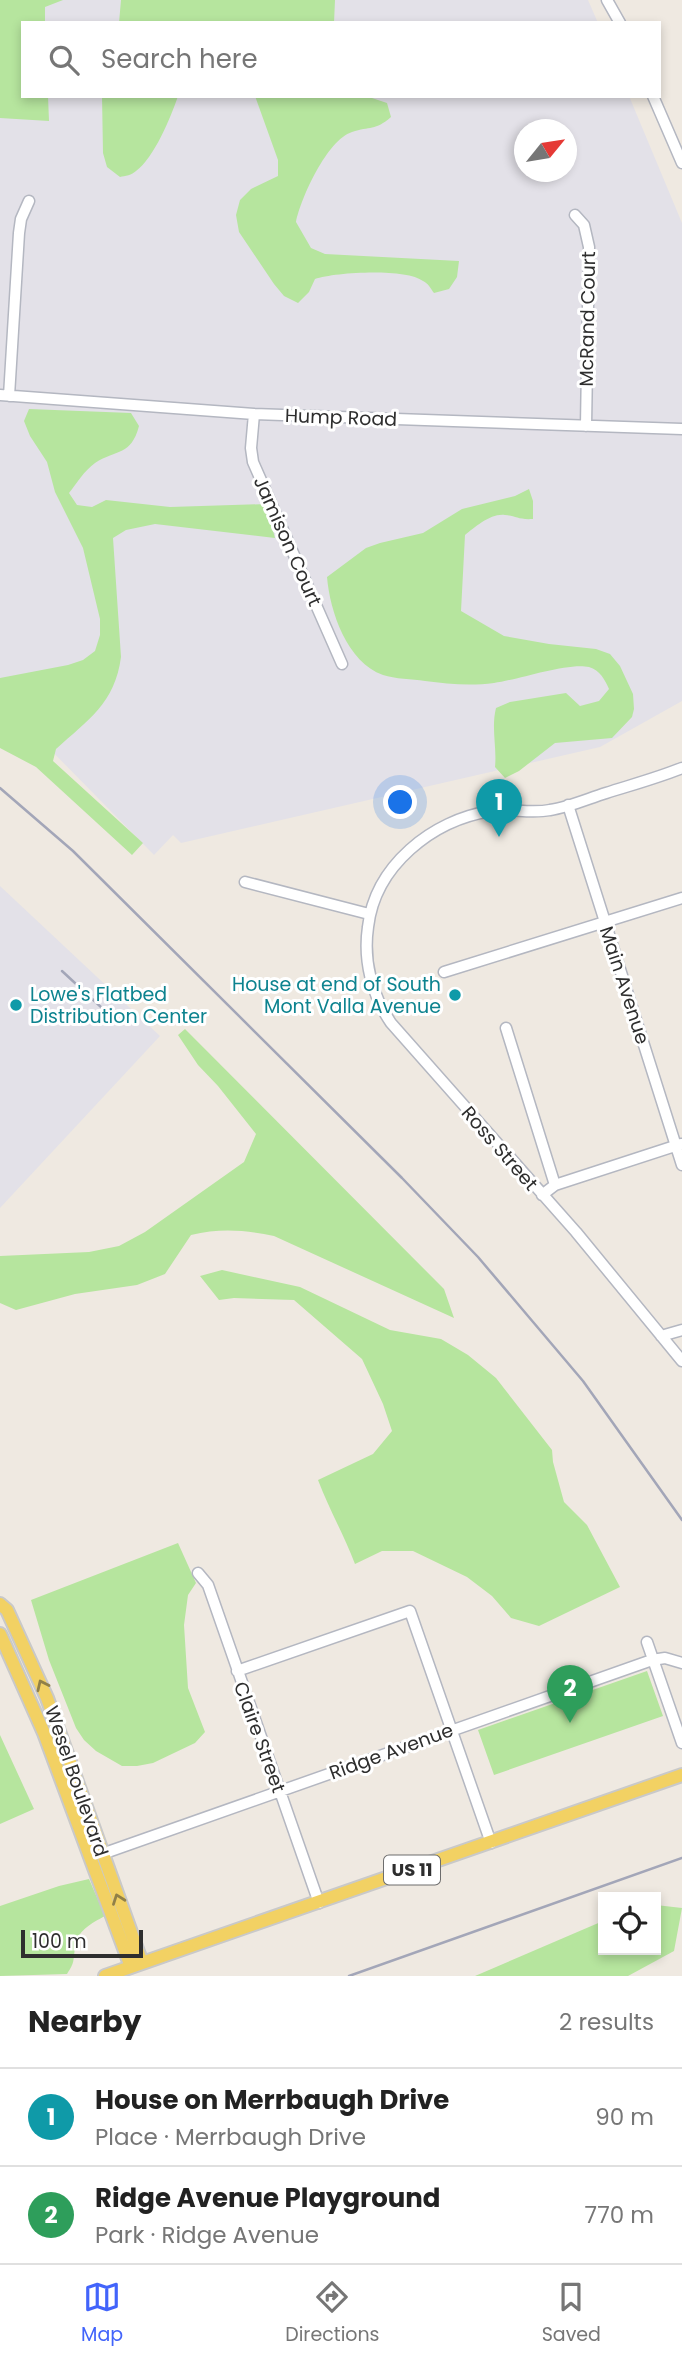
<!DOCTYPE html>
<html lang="en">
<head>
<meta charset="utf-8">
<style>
	body { margin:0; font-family:Poppins,sans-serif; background:#f6f6f6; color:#222 }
	.controls { position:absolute; right:21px; bottom:21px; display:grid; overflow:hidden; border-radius:0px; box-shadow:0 4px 10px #0003 }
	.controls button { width:63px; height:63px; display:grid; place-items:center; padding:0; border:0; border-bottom:2px solid #e0e0e0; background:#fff; color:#222; font:35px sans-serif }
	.compass { position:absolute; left:514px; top:119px; width:63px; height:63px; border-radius:50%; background:#fff; box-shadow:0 4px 10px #0003; rotate:60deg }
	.scale { position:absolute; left:21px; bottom:18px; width:122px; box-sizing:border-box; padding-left:7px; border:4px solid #2e2e2e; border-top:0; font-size:19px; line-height:24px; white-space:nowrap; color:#2e2e2e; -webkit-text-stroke:5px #fff; paint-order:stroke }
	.you { position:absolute; left:401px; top:803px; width:24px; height:24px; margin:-18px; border:5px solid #fff; border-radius:50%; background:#1a73e8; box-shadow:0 0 0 10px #1a73e833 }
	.badge { display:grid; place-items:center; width:46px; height:46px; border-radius:50%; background:#4264fb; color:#fff; font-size:23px; font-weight:700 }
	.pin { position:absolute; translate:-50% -58px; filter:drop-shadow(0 2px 4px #0008) }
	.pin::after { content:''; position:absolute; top:37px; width:24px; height:21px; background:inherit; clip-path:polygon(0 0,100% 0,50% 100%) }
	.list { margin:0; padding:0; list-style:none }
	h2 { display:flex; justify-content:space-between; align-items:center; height:91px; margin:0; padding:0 28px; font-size:30px }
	h2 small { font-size:23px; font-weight:400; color:#767676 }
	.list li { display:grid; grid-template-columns:46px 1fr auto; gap:21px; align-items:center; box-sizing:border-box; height:98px; padding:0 28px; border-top:2px solid #e0e0e0 }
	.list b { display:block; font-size:26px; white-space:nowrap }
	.list p { margin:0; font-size:23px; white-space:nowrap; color:#767676 }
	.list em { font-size:23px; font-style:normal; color:#767676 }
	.icon { flex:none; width:38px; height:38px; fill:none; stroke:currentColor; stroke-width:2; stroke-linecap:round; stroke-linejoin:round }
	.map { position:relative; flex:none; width:682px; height:1976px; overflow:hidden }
	.search { position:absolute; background:#fff; box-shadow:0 4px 10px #0003; left:21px; right:21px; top:21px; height:77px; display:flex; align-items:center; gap:18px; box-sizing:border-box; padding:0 24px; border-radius:0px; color:#767676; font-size:26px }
	.sheet { height:287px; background:#fff }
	nav { display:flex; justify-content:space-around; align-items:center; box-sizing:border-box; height:98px; border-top:2px solid #e0e0e0; background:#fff; font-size:19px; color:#767676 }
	nav a { display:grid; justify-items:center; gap:4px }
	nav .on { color:#4264fb }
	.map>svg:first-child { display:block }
	.industrial { fill:#e3e1e8; fill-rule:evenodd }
	.green { fill:#b6e59e }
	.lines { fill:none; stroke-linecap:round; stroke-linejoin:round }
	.minor-casing { stroke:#b4b7c1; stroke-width:13 }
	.major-casing { stroke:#c9c9c9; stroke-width:16 }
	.minor { stroke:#fff; stroke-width:10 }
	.major { stroke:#f2d163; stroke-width:12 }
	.rail { stroke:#a3a6b8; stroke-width:2.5 }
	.oneway { stroke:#908048 }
	.culture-dot { fill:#0f9aa8; stroke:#fff; stroke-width:2.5 }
	.labels { text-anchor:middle; stroke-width:6; stroke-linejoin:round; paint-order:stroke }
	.shield { fill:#fff; stroke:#6d6d6d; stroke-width:2 }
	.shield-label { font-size:18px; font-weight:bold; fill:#2e2e2e }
	.street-label { font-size:19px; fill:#2e2e2e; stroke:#fff }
	.culture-label { font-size:19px; fill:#0d838f; stroke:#fff; text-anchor:end }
</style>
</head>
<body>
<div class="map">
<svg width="682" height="1976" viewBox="0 0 682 1976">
	<rect width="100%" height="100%" fill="#efe9e1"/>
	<!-- industrial -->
	<path class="industrial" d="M0 0H588L598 23H23V96H629L682 223V701L600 747 181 843 173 835 154 855 37 736 0 724ZM524 130H566V172H524Z
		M0 886 160 1036 0 1208Z"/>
	<!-- green -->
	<path class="green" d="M0 0H63L45 7V23H23V96H48L49 121 0 118Z
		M121 0H335L334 23H119Z
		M102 96H178C171 117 154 158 136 171 132 175 125 176 120 177L107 167 103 153Z
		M255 96H366L387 103 391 117C375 131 370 126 352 132 327 140 301 198 296 222L311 248 325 254 459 261 457 277 449 289 434 293C431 289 428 283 423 281 406 268 335 272 315 279L309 292 298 303 284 296 274 284 239 232 236 215 240 200 251 189 278 176V160Z
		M29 409 131 413 139 426C131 456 117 449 95 463 84 471 77 483 69 493L77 505 92 507 106 500 170 507 266 504 275 538 155 524 126 530 113 538 121 657C115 703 88 720 56 749L53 761 143 843 132 855 36 767 0 748V678L68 665 83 660 95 651 100 635V619L83 548 55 492 47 462 30 436 24 421Z
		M529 489 533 501V519C518 520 516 516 505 515 491 513 475 527 465 535L461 611 504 636 549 644 596 649 610 654 620 666 633 694 634 709 632 717 612 738 555 743 519 771 505 778 495 767C497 747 491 728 496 708L510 702 566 693 580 706 599 701 609 689C605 680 600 670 589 667 568 662 517 680 494 683 471 686 447 684 425 681 412 679 395 679 383 675 347 662 330 612 327 577L366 548 380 543 423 533 462 509 515 496Z
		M185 1029 444 1289 454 1318 274 1236C245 1230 220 1228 191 1235L165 1274 137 1285 75 1294 16 1310 0 1303V1256L89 1252 119 1246 145 1232 244 1162 256 1134 218 1086 198 1065 178 1035Z
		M222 1270 300 1287 390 1330 441 1339 468 1355 496 1378 552 1450 553 1462 564 1502 587 1525 620 1587 539 1626 511 1618 492 1596 467 1577 413 1551H382L355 1564C344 1535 329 1509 318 1480L373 1454 392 1431 383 1404 362 1359 294 1300 234 1298 219 1300 200 1276Z
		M178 1543 196 1583 188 1595 184 1625 188 1688 205 1732 195 1743 153 1763 137 1766H122L96 1751 84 1740 76 1728 49 1660 31 1600Z
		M647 1671 663 1716 494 1775 478 1730Z
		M0 1735 34 1809 0 1824Z
		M89 1879 105 1916C92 1923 76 1931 75 1948 73 1961 75 1962 67 1974L0 1976V1906L59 1886Z
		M656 1905 682 1908 674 1951 628 1976H475L603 1921V1950H656Z"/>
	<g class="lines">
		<!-- minor casing -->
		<g class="minor-casing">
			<path id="minor" d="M607 0 620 23
				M653 96 682 163
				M575 215 584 225 589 247 586 426
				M0 395 254 414 682 429
				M9 396 19 233 21 219 29 201
				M254 414 251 448 253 462 342 664
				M682 768C657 778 631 785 606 793 587 799 569 807 550 810 530 814 511 808 491 811 432 820 375 866 368 927 363 961 372 995 391 1023L576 1232 682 1361
				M568 805 682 1165
				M245 882 369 914
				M444 972 682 898
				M506 1028 555 1185
				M542 1195 555 1185 681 1144
				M661 1336 682 1330
				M198 1573 208 1585 319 1903
				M647 1642 682 1743
				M237 1671 410 1611 491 1843
				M102 1854 652 1660 665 1658 682 1663"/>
		</g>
		<!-- major casing -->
		<g class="major-casing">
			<path id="major" d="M0 1604 7 1610 47 1698 142 1963
				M0 1634 44 1733 131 1967
				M105 1976 682 1775"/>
		</g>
		<!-- minor -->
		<use href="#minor" class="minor"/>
		<!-- major -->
		<use href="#major" class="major"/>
		<!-- rail -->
		<path class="rail" d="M0 788 73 851 402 1178 478 1257 583 1381 682 1520
			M62 971 116 1021
			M349 1976 682 1858"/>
	</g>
	<!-- one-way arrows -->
	<defs><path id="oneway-chevron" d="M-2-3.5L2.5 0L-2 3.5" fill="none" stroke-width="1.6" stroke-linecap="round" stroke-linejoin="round" transform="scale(1.75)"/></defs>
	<g class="oneway">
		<use href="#oneway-chevron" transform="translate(42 1685) rotate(-115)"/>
		<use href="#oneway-chevron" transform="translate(118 1899) rotate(-110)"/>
	</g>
	<!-- markers -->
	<g class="culture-dot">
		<circle cx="455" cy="995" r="7"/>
		<circle cx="16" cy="1005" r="7"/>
	</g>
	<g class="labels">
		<!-- shield labels -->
		<rect class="shield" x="384" y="1855.5" width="56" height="29" rx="5"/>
		<g class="shield-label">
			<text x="412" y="1876">US 11</text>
		</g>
		<!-- street labels -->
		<g class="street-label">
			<text transform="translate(587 319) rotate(-89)" y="7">McRand Court</text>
			<text transform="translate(341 417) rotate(2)" y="7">Hump Road</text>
			<text transform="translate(288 541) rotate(66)" y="7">Jamison Court</text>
			<text transform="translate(625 985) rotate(72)" y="7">Main Avenue</text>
			<text transform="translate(500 1148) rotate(49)" y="7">Ross Street</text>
			<text transform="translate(260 1737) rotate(70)" y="7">Claire Street</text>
			<text transform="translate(391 1751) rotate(-20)" y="7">Ridge Avenue</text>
			<text transform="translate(77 1781) rotate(71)" y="7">Wesel Boulevard</text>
		</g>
		<!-- culture labels -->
		<g class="culture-label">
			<text x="441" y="991">House at end of South<tspan x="441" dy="22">Mont Valla Avenue</tspan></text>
			<text x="30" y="1001" text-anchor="start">Lowe's Flatbed<tspan x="30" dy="22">Distribution Center</tspan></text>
		</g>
	</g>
</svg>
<div class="controls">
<button><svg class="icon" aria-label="locate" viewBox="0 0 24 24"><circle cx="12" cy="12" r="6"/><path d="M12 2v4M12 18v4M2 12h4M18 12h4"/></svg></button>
</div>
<svg class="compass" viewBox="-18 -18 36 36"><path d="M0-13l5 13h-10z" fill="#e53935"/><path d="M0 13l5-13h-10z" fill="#767676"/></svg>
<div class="scale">100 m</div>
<div class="you"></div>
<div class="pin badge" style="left:499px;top:837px;background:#0f9aa8">1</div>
<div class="pin badge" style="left:570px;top:1723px;background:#2e9e5b">2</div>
<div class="search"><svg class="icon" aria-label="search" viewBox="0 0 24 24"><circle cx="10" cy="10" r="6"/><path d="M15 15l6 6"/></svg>Search here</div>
</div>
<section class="sheet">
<h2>Nearby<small>2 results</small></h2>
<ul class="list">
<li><span class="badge" style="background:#0f9aa8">1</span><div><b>House on Merrbaugh Drive</b><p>Place · Merrbaugh Drive</p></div><em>90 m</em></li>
<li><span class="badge" style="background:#2e9e5b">2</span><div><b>Ridge Avenue Playground</b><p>Park · Ridge Avenue</p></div><em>770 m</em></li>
</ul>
</section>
<nav>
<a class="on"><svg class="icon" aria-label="map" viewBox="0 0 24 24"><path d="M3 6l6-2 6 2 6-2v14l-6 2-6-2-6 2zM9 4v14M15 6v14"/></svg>Map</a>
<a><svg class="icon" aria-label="directions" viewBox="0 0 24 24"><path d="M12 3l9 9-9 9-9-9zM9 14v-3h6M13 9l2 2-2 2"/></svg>Directions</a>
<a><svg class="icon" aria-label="saved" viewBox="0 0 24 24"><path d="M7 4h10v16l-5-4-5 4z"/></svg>Saved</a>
</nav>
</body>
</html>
